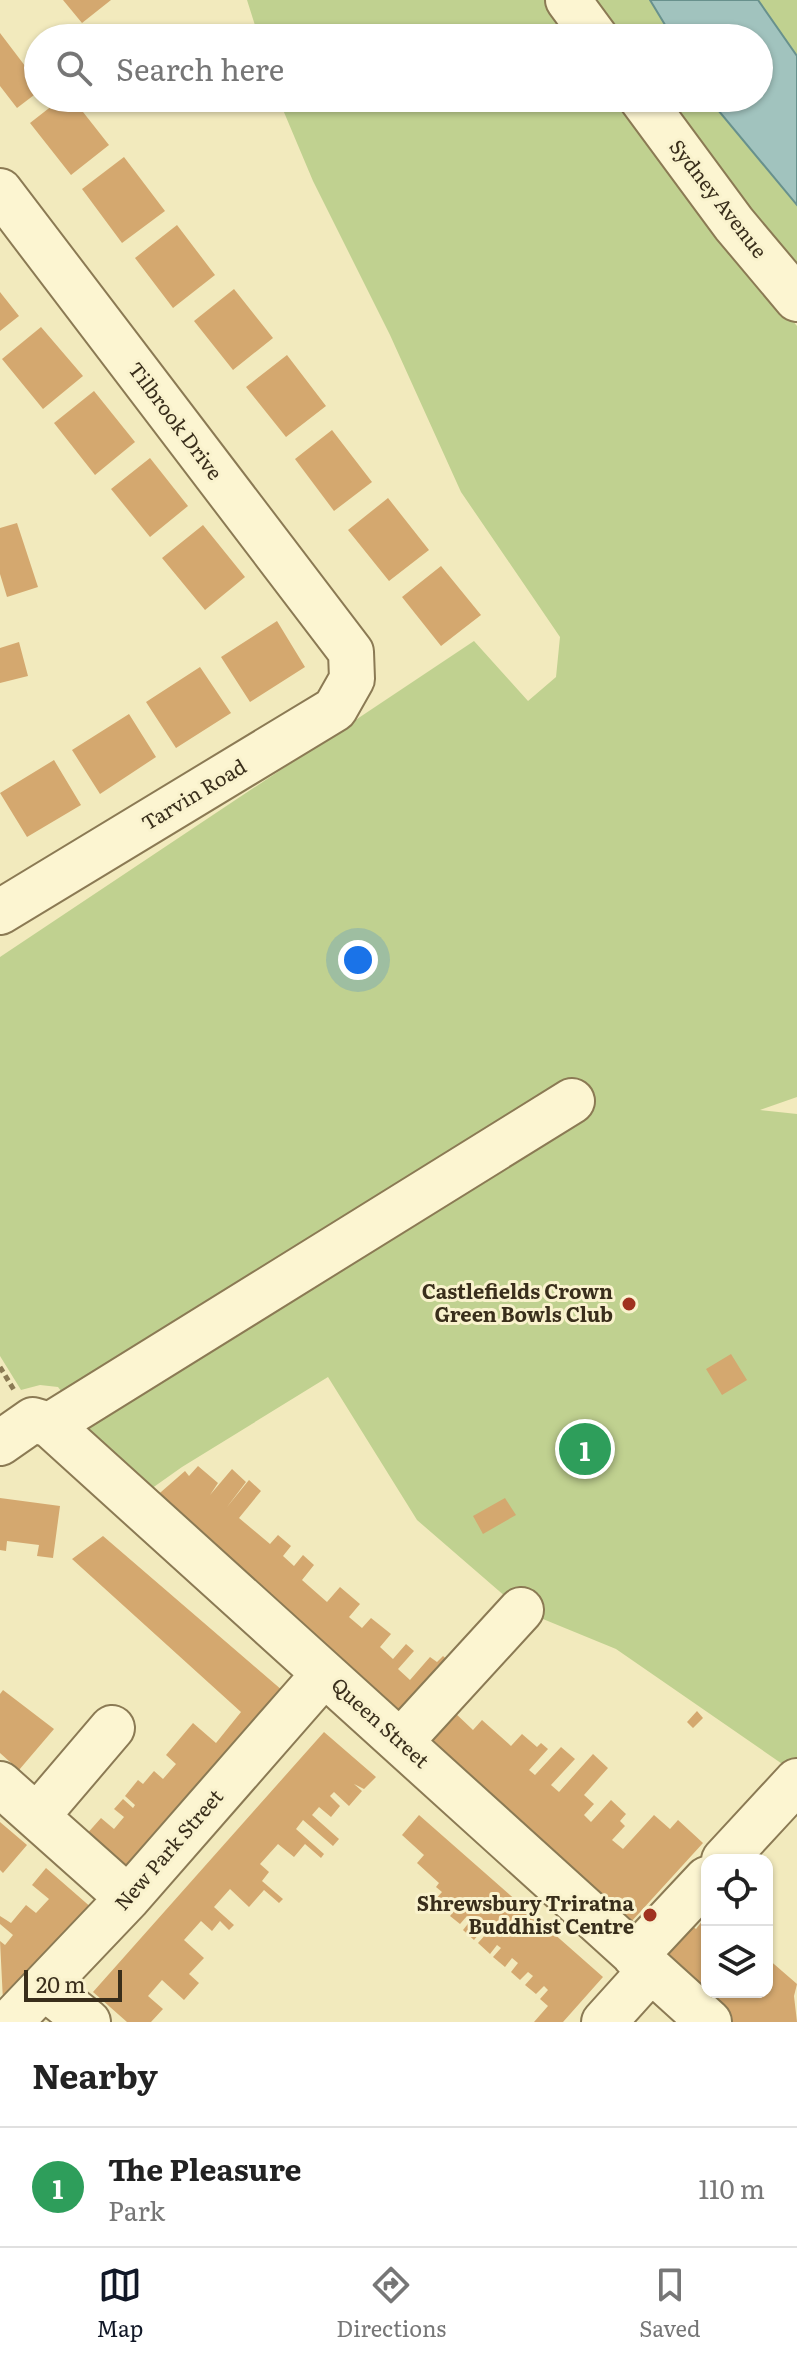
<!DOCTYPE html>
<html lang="en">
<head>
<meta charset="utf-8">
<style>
	body { margin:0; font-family:Literata,serif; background:#f2f2f2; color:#222 }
	.controls { position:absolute; right:24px; bottom:24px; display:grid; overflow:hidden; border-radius:16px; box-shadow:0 2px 6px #0004 }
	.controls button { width:72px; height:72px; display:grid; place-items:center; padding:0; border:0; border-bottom:2px solid #e0e0e0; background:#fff; color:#222; font:40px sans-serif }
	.scale { position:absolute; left:24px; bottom:20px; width:98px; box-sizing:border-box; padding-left:8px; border:4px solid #392e1b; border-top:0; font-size:22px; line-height:28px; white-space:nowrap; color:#392e1b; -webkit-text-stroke:6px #f9f2cd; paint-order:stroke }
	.you { position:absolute; left:358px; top:960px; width:28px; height:28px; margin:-20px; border:6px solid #fff; border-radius:50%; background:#1a73e8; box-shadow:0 0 0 12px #1a73e833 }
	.badge { display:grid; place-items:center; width:52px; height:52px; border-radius:50%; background:#111827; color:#fff; font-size:26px; font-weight:700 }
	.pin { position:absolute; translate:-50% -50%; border:4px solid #fff; box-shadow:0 2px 8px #0006 }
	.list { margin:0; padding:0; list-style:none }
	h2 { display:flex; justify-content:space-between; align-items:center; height:104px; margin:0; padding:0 32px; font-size:34px }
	h2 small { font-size:26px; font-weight:400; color:#767676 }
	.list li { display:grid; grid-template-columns:52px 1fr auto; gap:24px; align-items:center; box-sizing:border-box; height:120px; padding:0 32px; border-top:2px solid #e0e0e0 }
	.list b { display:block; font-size:30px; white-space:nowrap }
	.list p { margin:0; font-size:26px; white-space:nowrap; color:#767676 }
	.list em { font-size:26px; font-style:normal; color:#767676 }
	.icon { flex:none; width:44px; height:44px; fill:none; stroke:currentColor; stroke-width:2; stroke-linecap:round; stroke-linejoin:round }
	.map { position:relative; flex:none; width:797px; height:2022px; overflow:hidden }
	.search { position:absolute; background:#fff; box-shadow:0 2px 6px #0004; left:24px; right:24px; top:24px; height:88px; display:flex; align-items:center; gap:20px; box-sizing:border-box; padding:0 28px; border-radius:44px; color:#767676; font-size:30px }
	.sheet { height:224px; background:#fff }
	nav { display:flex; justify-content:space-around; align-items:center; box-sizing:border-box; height:112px; border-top:2px solid #e0e0e0; background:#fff; font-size:22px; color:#767676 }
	nav a { display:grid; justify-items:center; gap:4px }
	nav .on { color:#111827 }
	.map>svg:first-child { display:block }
	.green { fill:#c0d190 }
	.water { fill:#a1c3be; stroke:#68918d; stroke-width:2 }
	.building { fill:#d4a86f }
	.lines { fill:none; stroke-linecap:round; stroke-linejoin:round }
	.minor-casing { stroke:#8b7a54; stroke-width:48 }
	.path { stroke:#8b7a54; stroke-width:5; stroke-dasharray:6 4; stroke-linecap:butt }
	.minor { stroke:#fcf5d1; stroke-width:44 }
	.poi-dot { fill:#a0311f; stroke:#f9f2cd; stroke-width:3 }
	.labels { text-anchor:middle; stroke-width:6; stroke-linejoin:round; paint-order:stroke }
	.street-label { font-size:20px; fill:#392e1b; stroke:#f9f2cd }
	.poi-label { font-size:20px; font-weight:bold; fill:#392e1b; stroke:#f9f2cd; text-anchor:end }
</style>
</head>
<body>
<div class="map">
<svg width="797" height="2022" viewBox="0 0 797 2022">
	<rect width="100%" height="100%" fill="#f2eabd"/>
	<!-- green -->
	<path class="green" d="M247 0H557L584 38H259Z
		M585 0H650L673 38H613Z
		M758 0H797V56Z
		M278 98H626L754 274 797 326V1097L760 1110 797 1114V1765L791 1770 616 1649 521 1610 417 1520 328 1377 182 1467 141 1496 58 1387 40 1385 21 1390 0 1356V957L474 641 528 701 556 677 560 637 461 492 390 335 313 181Z
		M658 98H708L797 205V277Z"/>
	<!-- water -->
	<path class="water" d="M650 0H758L797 56V205L708 98H759V38H673Z"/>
	<!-- building -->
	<path class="building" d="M63 0H111L82 23Z
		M0 33 38 83V92L17 108 0 86Z
		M62 98H72L109 145 71 175 30 123Z
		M124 157 165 211 122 243 82 189Z
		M177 225 215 275 173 308 135 258Z
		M234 289 273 338 233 370 194 321Z
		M0 292 19 316 0 331Z
		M41 327 83 376 43 409 2 359Z
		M287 355 326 406 286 437 246 387Z
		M94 391 135 442 95 475 54 423Z
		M332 430 372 482 334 511 295 459Z
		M150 458 188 506 150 537 111 489Z
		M388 498 429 550 389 581 348 530Z
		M17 523 38 587 7 597 0 574V528Z
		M203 525 245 577 205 610 162 558Z
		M441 566 481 615 441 646 402 597Z
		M277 621 305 667 250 702 221 657Z
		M19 642 28 676 0 683V648Z
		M200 667 231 713 176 748 146 702Z
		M129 714 156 757 100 794 72 750Z
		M54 760 81 805 27 837 0 793Z
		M731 1354 747 1380 722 1395 706 1369Z
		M198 1466 218 1483 210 1495 232 1469 246 1482 227 1507 249 1480 261 1491 239 1518 270 1544 278 1535 291 1546 283 1556 294 1566 303 1555 314 1565 302 1580 327 1602 340 1587 360 1604 349 1617 362 1628 371 1618 391 1634 380 1647 393 1659 406 1644 414 1651 398 1669 410 1680 430 1657 437 1662 443 1656 454 1666 404 1722 153 1499 185 1471 189 1476Z
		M0 1498 60 1506 53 1558 37 1556 39 1545 7 1541 6 1551 0 1550Z
		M505 1498 516 1515 483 1534 473 1516Z
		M103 1536 290 1697 130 1875 85 1836 101 1818 114 1829 124 1817 114 1809 123 1799 133 1808 135 1805 125 1796 138 1780 143 1784 154 1771 163 1779 176 1764 166 1755 193 1723 216 1743 241 1712 72 1559Z
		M3 1690 54 1729 19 1770 0 1753V1694Z
		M453 1711 473 1730 482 1720 511 1746 522 1734 537 1747 541 1743 548 1749 529 1770 535 1775 561 1747 575 1759 551 1785 559 1792 593 1754 608 1768 584 1795 594 1804 584 1815 591 1822 611 1800 626 1814 620 1821 625 1826 612 1840 623 1849 654 1815 670 1829 678 1820 703 1843 631 1922 421 1730Z
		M697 1711 703 1718 693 1728 687 1722Z
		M324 1732 376 1777 364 1789 354 1784 362 1791 349 1806 334 1792 330 1796 340 1806 331 1817 319 1807 312 1815 339 1839 333 1846 303 1820 296 1829 324 1854 321 1858 305 1844 294 1857 278 1844 260 1864 269 1872 262 1881 283 1899 279 1903 264 1890 249 1907 230 1889 214 1907 234 1925 229 1930 220 1921 212 1931 201 1921 184 1940 204 1958 189 1974 199 1983 184 2000 162 1980 148 1996 163 2009 151 2022H127L93 1992Z
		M419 1815 603 1977 563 2022H534L548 2006 540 1999 548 1990 544 1986 536 1994 525 1985 533 1976 528 1972 520 1980 511 1972 518 1963 512 1958 505 1967 493 1957 501 1948 497 1945 490 1954 478 1943 486 1934 482 1930 474 1940 463 1930 471 1920 467 1916 460 1924 450 1916 458 1907 450 1900 443 1908 435 1900 442 1892 436 1887 439 1883 417 1863 424 1855 402 1835Z
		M0 1822 27 1845 3 1873 0 1870Z
		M46 1868 93 1909 3 2001 0 1941 5 1945 13 1935 0 1924V1916L11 1923 26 1905 36 1913 49 1899 32 1885Z
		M684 1919 696 1929 703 1920 707 1923V1992H767V1958L797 1984 794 1996 797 2022H729L652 1955Z"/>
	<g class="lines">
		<!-- minor casing -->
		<g class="minor-casing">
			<path id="minor" d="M568 0 596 38
				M641 98 734 224 797 299
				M0 191 351 652 352 679 335 709 0 912
				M50 1425 572 1101
				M0 1443 33 1420 50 1425 709 2022
				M401 1741 521 1610
				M0 1784 128 1898
				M37 1816 112 1728
				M724 1860 797 1781
				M635 1956 707 1879
				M45 1988 88 2022
				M10 2022 128 1898 324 1674
				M604 2022 650 1971"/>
		</g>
		<!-- path -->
		<path class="path" d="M0 1367 14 1390"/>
		<!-- minor -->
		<use href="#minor" class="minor"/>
	</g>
	<!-- markers -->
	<g class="poi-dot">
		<circle cx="629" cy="1304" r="8"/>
		<circle cx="650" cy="1915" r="8"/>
	</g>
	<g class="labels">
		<!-- street labels -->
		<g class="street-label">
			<text transform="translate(718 199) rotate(52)" y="7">Sydney Avenue</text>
			<text transform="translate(175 421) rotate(53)" y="7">Tilbrook Drive</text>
			<text transform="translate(194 795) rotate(-31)" y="7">Tarvin Road</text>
			<text transform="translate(380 1723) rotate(42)" y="7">Queen Street</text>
			<text transform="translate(169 1850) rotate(-49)" y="7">New Park Street</text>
		</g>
		<!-- poi labels -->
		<g class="poi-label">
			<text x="613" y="1299">Castlefields Crown<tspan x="613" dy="23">Green Bowls Club</tspan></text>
			<text x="634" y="1911">Shrewsbury Triratna<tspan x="634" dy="23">Buddhist Centre</tspan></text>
		</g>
	</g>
</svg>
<div class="controls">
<button><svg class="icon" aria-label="locate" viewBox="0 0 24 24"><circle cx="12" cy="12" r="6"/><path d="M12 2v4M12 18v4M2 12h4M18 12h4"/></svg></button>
<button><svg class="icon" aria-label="layers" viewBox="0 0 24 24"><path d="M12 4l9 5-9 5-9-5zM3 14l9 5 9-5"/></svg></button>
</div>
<div class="scale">20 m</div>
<div class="you"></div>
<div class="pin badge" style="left:585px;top:1449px;background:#2e9e5b">1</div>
<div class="search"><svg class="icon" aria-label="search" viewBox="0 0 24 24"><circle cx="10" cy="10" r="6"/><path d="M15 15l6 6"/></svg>Search here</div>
</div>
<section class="sheet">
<h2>Nearby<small></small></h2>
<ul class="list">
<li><span class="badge" style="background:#2e9e5b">1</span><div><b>The Pleasure</b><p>Park</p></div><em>110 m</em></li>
</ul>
</section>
<nav>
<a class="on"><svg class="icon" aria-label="map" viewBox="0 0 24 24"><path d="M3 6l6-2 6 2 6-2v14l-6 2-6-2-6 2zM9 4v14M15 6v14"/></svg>Map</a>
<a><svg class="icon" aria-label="directions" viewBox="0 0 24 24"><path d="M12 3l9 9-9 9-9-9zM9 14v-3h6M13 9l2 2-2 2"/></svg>Directions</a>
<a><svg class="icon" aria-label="saved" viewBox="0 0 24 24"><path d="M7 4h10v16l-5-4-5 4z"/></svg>Saved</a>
</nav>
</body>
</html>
